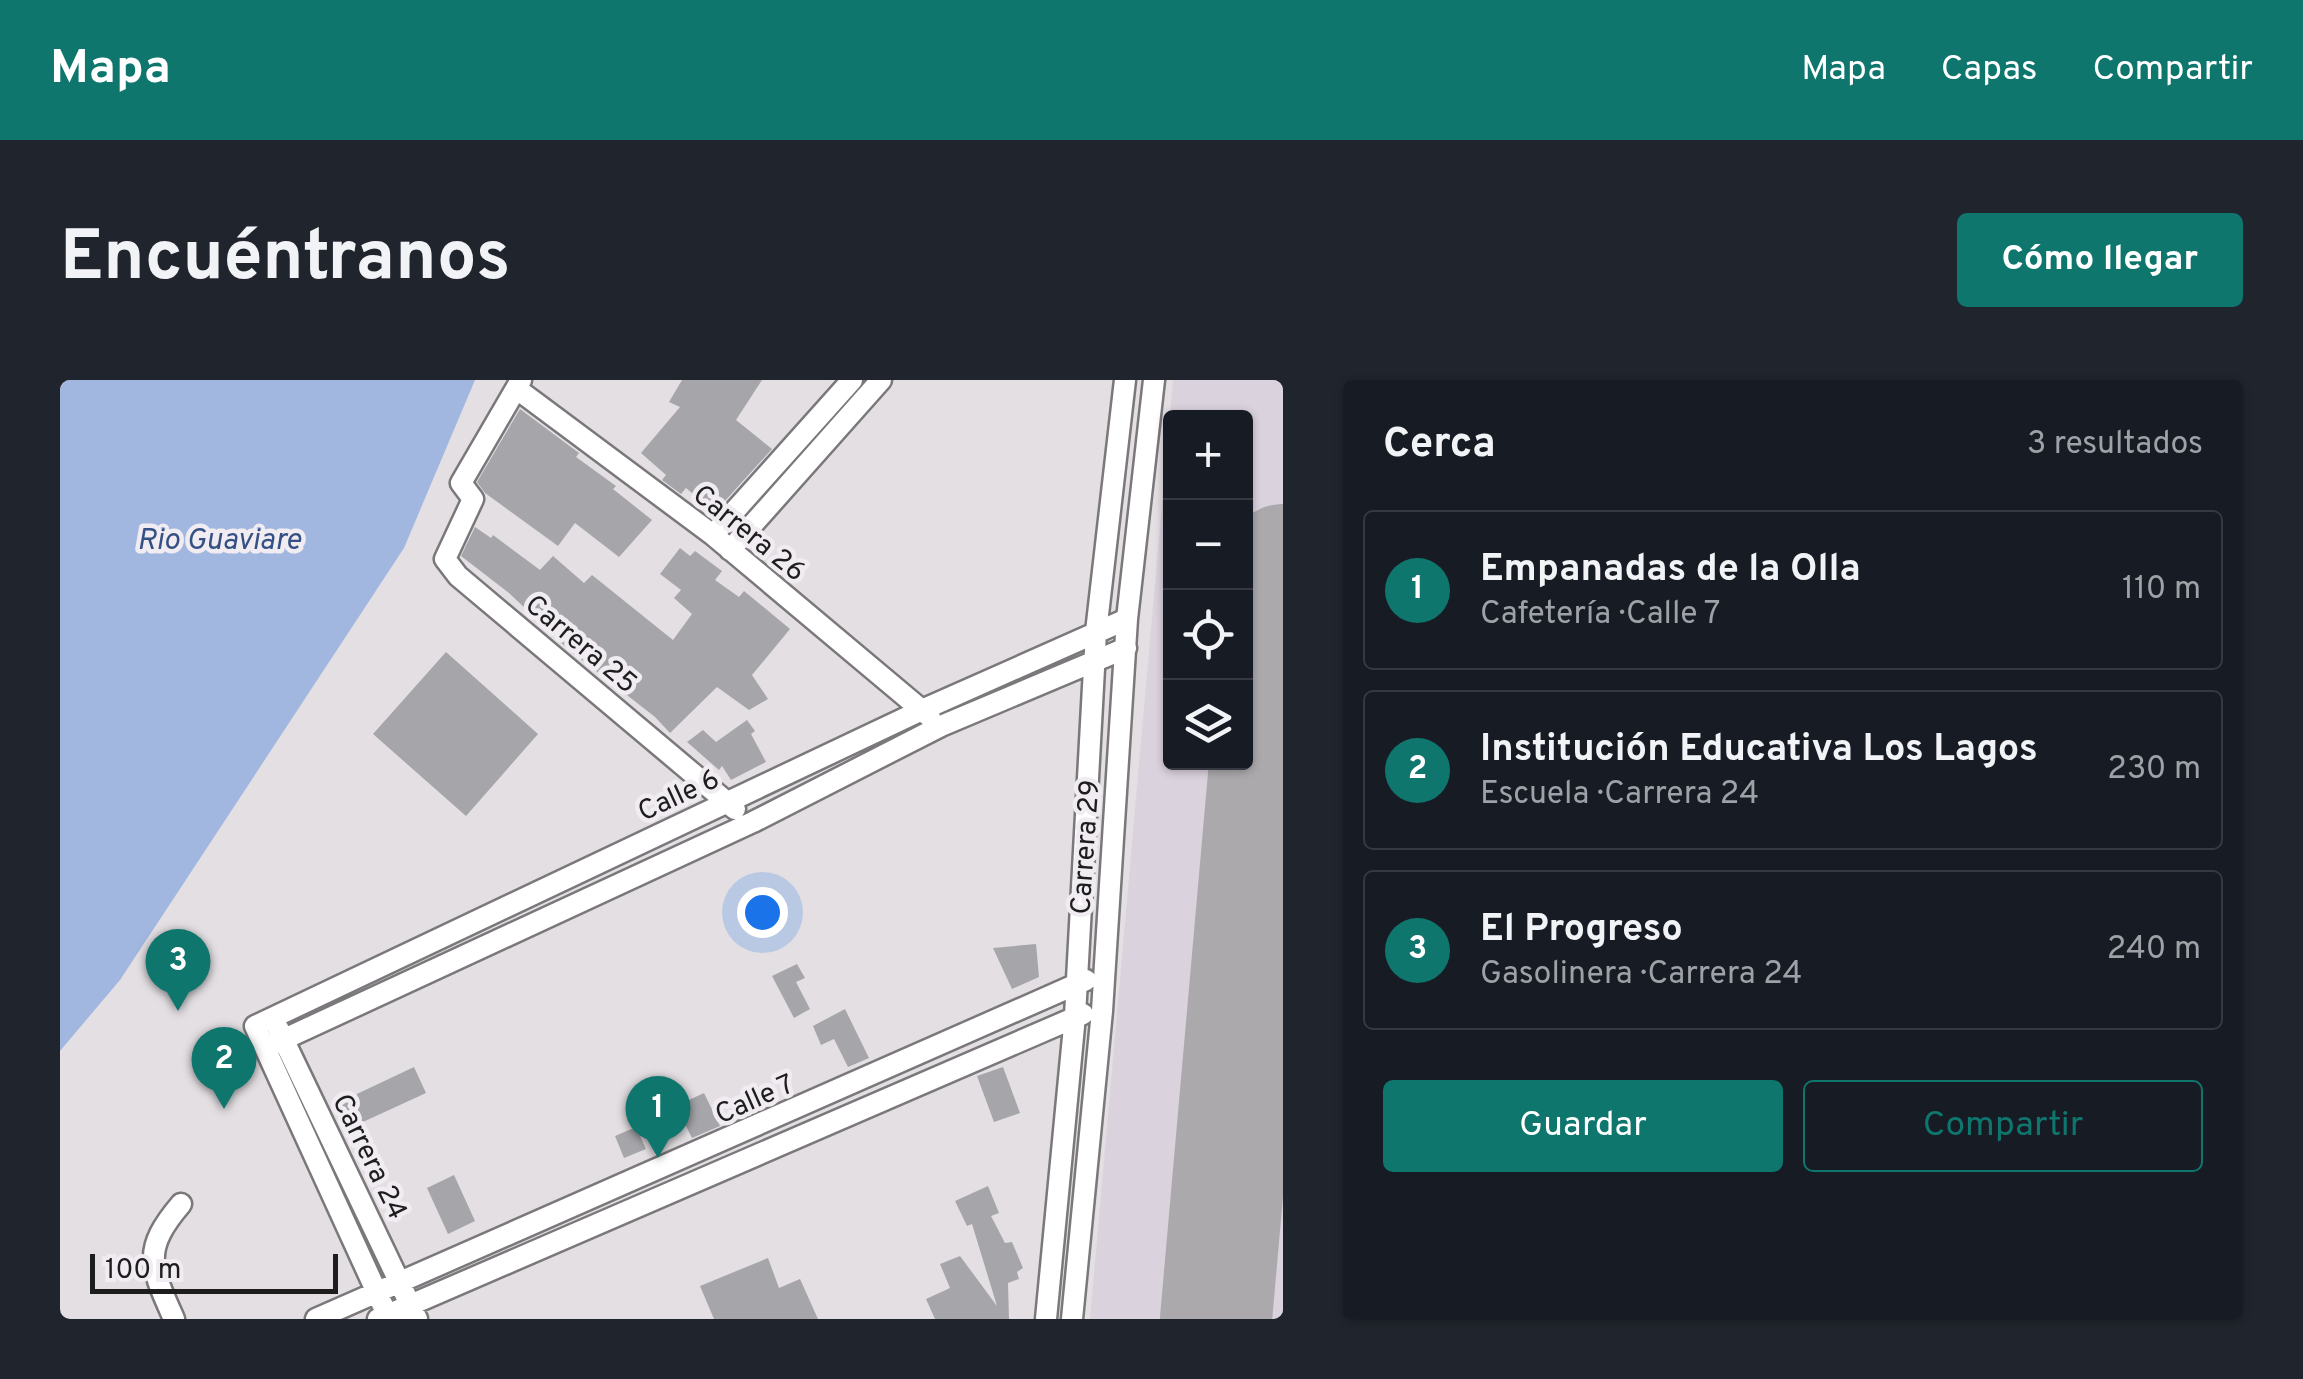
<!DOCTYPE html>
<html lang="es">
<head>
<meta charset="utf-8">
<style>
	body { margin:0; font-family:Overpass,sans-serif; background:#20242c; color:#f1f3f6 }
	.controls { position:absolute; right:30px; top:30px; display:grid; overflow:hidden; border-radius:10px; box-shadow:0 2px 8px #0004 }
	.controls button { width:90px; height:90px; display:grid; place-items:center; padding:0; border:0; border-bottom:2px solid #363941; background:#171b24; color:#f1f3f6; font:50px sans-serif }
	.scale { position:absolute; left:30px; bottom:25px; width:248px; box-sizing:border-box; padding-left:10px; border:5px solid #1e1d1e; border-top:0; font-size:28px; line-height:35px; white-space:nowrap; color:#1e1d1e; -webkit-text-stroke:8px #f0ecf1; paint-order:stroke }
	.you { position:absolute; left:702px; top:532px; width:35px; height:35px; margin:-25px; border:8px solid #fff; border-radius:50%; background:#1a73e8; box-shadow:0 0 0 15px #1a73e833 }
	.badge { display:grid; place-items:center; width:65px; height:65px; border-radius:50%; background:#0f766e; color:#fff; font-size:32px; font-weight:700 }
	.pin { position:absolute; translate:-50% -82px; filter:drop-shadow(0 2px 5px #0008) }
	.pin::after { content:''; position:absolute; top:52px; width:35px; height:30px; background:inherit; clip-path:polygon(0 0,100% 0,50% 100%) }
	.list { margin:0; padding:0; list-style:none }
	h2 { display:flex; justify-content:space-between; align-items:center; height:130px; margin:0; padding:0 40px; font-size:42px }
	h2 small { font-size:32px; font-weight:400; color:#9ea1a6 }
	.list li { display:grid; grid-template-columns:65px 1fr auto; gap:30px; align-items:center; box-sizing:border-box; height:160px; margin:0 20px 20px; padding:0 20px; border:2px solid #363941; border-radius:10px }
	.list b { display:block; font-size:38px; white-space:nowrap }
	.list p { margin:0; font-size:32px; white-space:nowrap; color:#9ea1a6 }
	.list em { font-size:32px; font-style:normal; color:#9ea1a6 }
	.actions { display:flex; gap:20px; padding:30px 40px }
	.actions a { flex:1; padding:22px 0; border:2px solid #0f766e; border-radius:10px; text-align:center; font-size:35px; color:#0f766e }
	.actions .main { background:#0f766e; color:#fff }
	.icon { flex:none; width:55px; height:55px; fill:none; stroke:currentColor; stroke-width:2; stroke-linecap:round; stroke-linejoin:round }
	.map { position:relative; flex:none; width:1223px; height:939px; overflow:hidden; border-radius:10px }
	header { display:flex; align-items:center; gap:60px; box-sizing:border-box; height:140px; padding:0 50px; background:#0f766e; color:#fff }
	header strong { font-size:48px }
	nav { display:flex; gap:55px; margin-inline-start:auto; font-size:35px }
	.intro { display:flex; align-items:center; justify-content:space-between; box-sizing:border-box; height:240px; padding:0 60px }
	h1 { margin:0; font-size:70px }
	.button { padding:25px 45px; border-radius:10px; background:#0f766e; color:#fff; font-size:35px; font-weight:700 }
	main { display:flex; gap:60px; padding:0 60px }
	aside { flex:1; background:#171b24; border-radius:10px; box-shadow:0 2px 8px #0004 }
	.map>svg:first-child { display:block }
	.built { fill:#dad2dd; fill-rule:evenodd }
	.water { fill:#a1b7df }
	.lines { fill:none; stroke-linecap:round; stroke-linejoin:round }
	.runway { stroke:#aca9ac; stroke-width:112 }
	.building { fill:#a6a6aa }
	.street-casing { stroke:#7b787b; stroke-width:25 }
	.street { stroke:#fff; stroke-width:20 }
	.labels { text-anchor:middle; stroke-width:9; stroke-linejoin:round; paint-order:stroke }
	.street-label { font-size:28px; fill:#1e1d1e; stroke:#f0ecf1 }
	.water-label { font-size:30px; font-style:italic; fill:#345084; stroke:#f0ecf1 }
</style>
</head>
<body>
<header>
<strong>Mapa</strong>
<nav><a>Mapa</a><a>Capas</a><a>Compartir</a></nav>
</header>
<div class="intro"><h1>Encuéntranos</h1><a class="button">Cómo llegar</a></div>
<main>
<div class="map">
<svg width="1223" height="939" viewBox="0 0 1223 939">
	<rect width="100%" height="100%" fill="#e3dfe3"/>
	<!-- built -->
	<path class="built" d="M1113 0H1223V939H1030ZM1110 38H1186V382H1110Z"/>
	<!-- water -->
	<path class="water" d="M0 0H415L344 168 60 600 0 671Z"/>
	<g class="lines">
		<!-- runway -->
		<path class="runway" d="M1156 939 1223 180"/>
	</g>
	<!-- building -->
	<path class="building" d="M622 0H702L676 40 712 69 655 132 626 108 621 114 602 100 606 95 581 73 620 27 609 22Z
		M460 29 519 73 516 77 556 106 553 109 592 140 559 177 515 143 498 166 425 113 417 102Z
		M415 147 431 158 433 155 480 190 493 176 524 203 532 195 613 260 632 234 614 218 621 210 600 194 620 168 630 176 635 171 662 191 655 200 679 217 684 211 730 249 692 295 708 319 689 330 657 307 610 353 595 337 508 269 449 213 401 176Z
		M386 272 478 354 406 436 313 354Z
		M687 340 695 351 691 354 706 382 671 400 662 386 659 390 627 362 643 350 656 362Z
		M976 564 979 597 952 609 933 568Z
		M737 584 745 598 736 602 750 629 734 638 712 596Z
		M785 629 809 678 788 687 774 659 761 665 753 646Z
		M354 687 366 713 292 747 280 722Z
		M943 687 960 733 934 742 917 696Z
		M644 713 660 746 632 758 616 726Z
		M576 747 586 769 564 778 555 756Z
		M394 795 415 841 388 854 367 808Z
		M928 806 939 833 931 836 945 863 952 862 963 888 957 892 959 899 948 903 949 939H875L866 919 890 908 880 884 900 876 937 926 912 844 907 846 895 821Z
		M708 878 719 908 740 899 758 939H654L640 906Z"/>
	<g class="lines">
		<!-- street casing -->
		<g class="street-casing">
			<path id="street" d="M461 0 401 103 413 119 385 179 398 196 675 429
				M457 9 653 155 870 337
				M653 155 792 0
				M670 170 821 0
				M218 648 357 939
				M205 668 693 442 881 346 1066 268
				M114 939C91 887 81 871 121 824
				M256 939 1026 600
				M318 939 1023 634
				M329 939 195 646 862 330 1067 239
				M986 939 1015 636 1036 252 1065 0
				M1012 939 1042 631 1067 239 1094 0"/>
		</g>
		<!-- street -->
		<use href="#street" class="street"/>
	</g>
	<g class="labels">
		<!-- street labels -->
		<g class="street-label">
			<text transform="translate(690 152) rotate(39)" y="10">Carrera 26</text>
			<text transform="translate(522 263) rotate(40)" y="10">Carrera 25</text>
			<text transform="translate(618 414) rotate(-25)" y="10">Calle 6</text>
			<text transform="translate(1024 467) rotate(-86)" y="10">Carrera 29</text>
			<text transform="translate(694 718) rotate(-24)" y="10">Calle 7</text>
			<text transform="translate(311 776) rotate(64)" y="10">Carrera 24</text>
		</g>
		<!-- water labels -->
		<g class="water-label">
			<text x="159" y="169">Rio Guaviare</text>
		</g>
	</g>
</svg>
<div class="controls">
<button>+</button>
<button>−</button>
<button><svg class="icon" aria-label="locate" viewBox="0 0 24 24"><circle cx="12" cy="12" r="6"/><path d="M12 2v4M12 18v4M2 12h4M18 12h4"/></svg></button>
<button><svg class="icon" aria-label="layers" viewBox="0 0 24 24"><path d="M12 4l9 5-9 5-9-5zM3 14l9 5 9-5"/></svg></button>
</div>
<div class="scale">100 m</div>
<div class="you"></div>
<div class="pin badge" style="left:598px;top:778px">1</div>
<div class="pin badge" style="left:164px;top:729px">2</div>
<div class="pin badge" style="left:118px;top:631px">3</div>
</div>
<aside>
<h2>Cerca<small>3 resultados</small></h2>
<ul class="list">
<li><span class="badge">1</span><div><b>Empanadas de la Olla</b><p>Cafetería · Calle 7</p></div><em>110 m</em></li>
<li><span class="badge">2</span><div><b>Institución Educativa Los Lagos</b><p>Escuela · Carrera 24</p></div><em>230 m</em></li>
<li><span class="badge">3</span><div><b>El Progreso</b><p>Gasolinera · Carrera 24</p></div><em>240 m</em></li>
</ul>
<div class="actions"><a class="main">Guardar</a><a>Compartir</a></div>
</aside>
</main>
</body>
</html>
